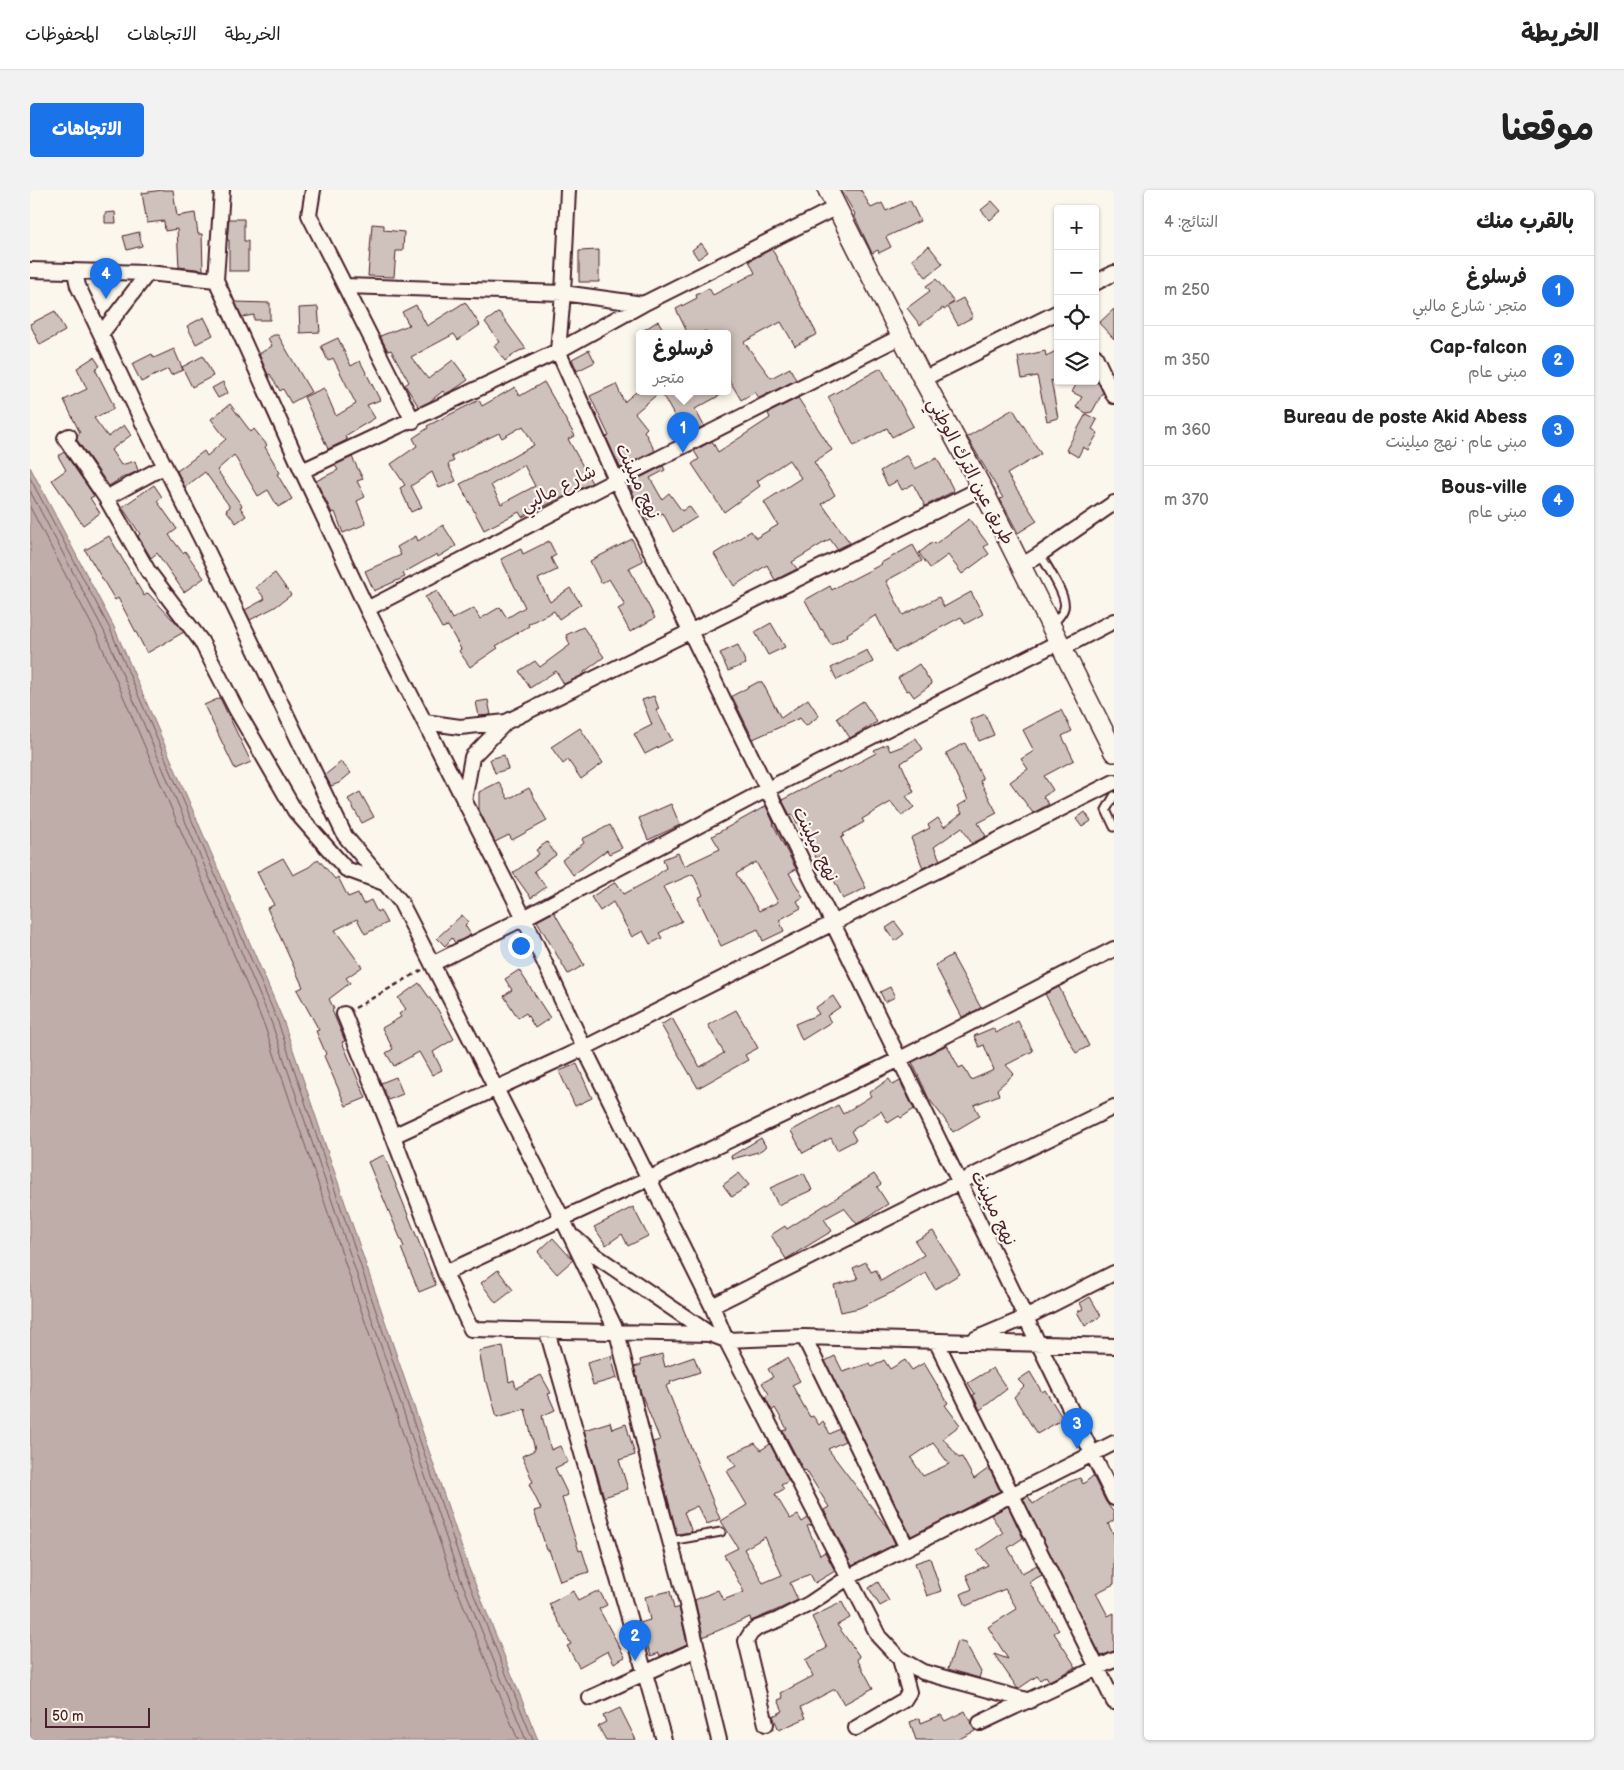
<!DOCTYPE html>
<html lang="ar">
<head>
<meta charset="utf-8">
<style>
	body { margin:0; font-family:"Balsamiq Sans","Playpen Sans Arabic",sans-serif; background:#f2f2f2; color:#222; direction:rtl }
	.controls { position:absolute; right:15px; top:15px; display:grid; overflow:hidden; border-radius:5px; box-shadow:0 1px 4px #0004 }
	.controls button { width:45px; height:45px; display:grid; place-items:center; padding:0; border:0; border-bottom:1px solid #e0e0e0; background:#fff; color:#222; font:25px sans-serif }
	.scale { position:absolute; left:15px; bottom:12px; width:105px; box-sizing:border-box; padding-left:5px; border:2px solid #4a1f2b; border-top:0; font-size:14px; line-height:18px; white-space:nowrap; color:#4a1f2b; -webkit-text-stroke:4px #fbf7ec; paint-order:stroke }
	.you { position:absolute; left:490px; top:755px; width:18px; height:18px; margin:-12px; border:4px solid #fff; border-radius:50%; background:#1a73e8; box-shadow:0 0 0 8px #1a73e833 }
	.badge { display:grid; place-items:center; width:32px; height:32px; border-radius:50%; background:#1a73e8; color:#fff; font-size:16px; font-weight:700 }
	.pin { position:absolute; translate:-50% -41px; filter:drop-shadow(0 1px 2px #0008) }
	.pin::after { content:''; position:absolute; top:26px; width:18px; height:15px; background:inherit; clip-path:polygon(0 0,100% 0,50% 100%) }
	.popup { position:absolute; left:606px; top:140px; width:95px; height:65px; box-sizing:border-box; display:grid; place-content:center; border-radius:5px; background:#fff; filter:drop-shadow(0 1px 4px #0005); font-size:16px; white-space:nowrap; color:#767676 }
	.popup b { font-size:19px; color:#222 }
	.popup::after { content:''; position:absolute; left:50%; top:100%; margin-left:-10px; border:10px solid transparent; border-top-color:#fff }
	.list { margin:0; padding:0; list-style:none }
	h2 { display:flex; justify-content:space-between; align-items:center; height:65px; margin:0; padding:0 20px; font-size:21px }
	h2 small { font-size:16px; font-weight:400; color:#767676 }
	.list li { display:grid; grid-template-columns:32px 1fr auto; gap:15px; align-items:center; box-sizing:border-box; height:70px; padding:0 20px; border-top:1px solid #e0e0e0 }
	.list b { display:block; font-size:19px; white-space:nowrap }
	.list p { margin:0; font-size:16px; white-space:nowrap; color:#767676 }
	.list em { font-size:16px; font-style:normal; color:#767676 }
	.icon { flex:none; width:28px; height:28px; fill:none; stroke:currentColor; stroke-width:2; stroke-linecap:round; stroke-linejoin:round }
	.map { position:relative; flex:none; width:1084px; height:1550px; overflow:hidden; direction:ltr; border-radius:5px }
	header { display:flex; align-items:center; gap:30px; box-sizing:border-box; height:70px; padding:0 25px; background:#fff; border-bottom:1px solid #e0e0e0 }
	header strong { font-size:24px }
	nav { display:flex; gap:28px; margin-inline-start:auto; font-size:18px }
	.intro { display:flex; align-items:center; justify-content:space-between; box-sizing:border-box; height:120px; padding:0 30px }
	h1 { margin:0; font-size:35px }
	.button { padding:12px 22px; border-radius:5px; background:#1a73e8; color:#fff; font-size:18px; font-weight:700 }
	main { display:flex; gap:30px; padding:0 30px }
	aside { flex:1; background:#fff; border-radius:5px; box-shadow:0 1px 4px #0004 }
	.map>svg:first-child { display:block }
	.water { fill:#bfadaa; stroke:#907477 }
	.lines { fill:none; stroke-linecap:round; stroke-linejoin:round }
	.shore { stroke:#79585e; stroke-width:1 }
	.building { fill:#cfc2bc; stroke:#4a1f2b; fill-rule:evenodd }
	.service-casing { stroke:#4a1f2b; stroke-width:11 }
	.minor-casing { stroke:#4a1f2b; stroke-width:18 }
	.secondary-casing { stroke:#4a1f2b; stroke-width:22 }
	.path { stroke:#4a1f2b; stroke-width:2.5; stroke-dasharray:5 4; stroke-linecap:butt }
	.service { stroke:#fbf7ec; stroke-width:7 }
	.minor { stroke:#fbf7ec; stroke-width:14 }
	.secondary { stroke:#fbf7ec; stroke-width:19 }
	.labels { text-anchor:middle; stroke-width:4.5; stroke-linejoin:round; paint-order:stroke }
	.street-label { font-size:18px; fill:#4a1f2b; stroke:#fbf7ec }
</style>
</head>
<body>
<header>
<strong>الخريطة</strong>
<nav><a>الخريطة</a><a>الاتجاهات</a><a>المحفوظات</a></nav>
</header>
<div class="intro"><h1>موقعنا</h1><a class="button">الاتجاهات</a></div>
<main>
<aside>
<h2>بالقرب منك<small>النتائج: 4</small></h2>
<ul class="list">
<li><span class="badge">1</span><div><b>فرسلوغ</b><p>متجر · شارع مالبي</p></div><em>250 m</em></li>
<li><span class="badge">2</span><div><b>Cap-falcon</b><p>مبنى عام</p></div><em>350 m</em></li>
<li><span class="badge">3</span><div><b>Bureau de poste Akid Abess</b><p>مبنى عام · نهج ميلينت</p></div><em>360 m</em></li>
<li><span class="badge">4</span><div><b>Bous-ville</b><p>مبنى عام</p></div><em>370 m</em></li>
</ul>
</aside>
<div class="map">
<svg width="1084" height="1550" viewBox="0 0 1084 1550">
	<rect width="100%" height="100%" fill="#fbf7ec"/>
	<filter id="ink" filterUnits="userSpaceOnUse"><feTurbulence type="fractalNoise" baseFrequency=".02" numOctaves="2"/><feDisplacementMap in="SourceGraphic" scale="10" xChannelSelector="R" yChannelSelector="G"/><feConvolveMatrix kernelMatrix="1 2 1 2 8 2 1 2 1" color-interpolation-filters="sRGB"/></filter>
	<g filter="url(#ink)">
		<!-- water -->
		<path class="water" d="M0 277 84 437 253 830 438 1376 508 1550H0Z"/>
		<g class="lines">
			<!-- shore -->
			<path class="shore" d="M0 288 80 439 248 832 433 1378 503 1550
				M0 301 74 441 242 834 427 1380 496 1550
				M0 317 67 445 235 837 420 1382 488 1550"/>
		</g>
		<!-- building -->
		<path class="building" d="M132 0H143L147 26 165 23 168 44H172L173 80 149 77 147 39 135 41 134 31 117 33 112 3Z
			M811 0H831L841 18 852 13 856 21 880 10 890 31 856 47 861 57 849 63 848 60 842 63 824 25 825 24Z
			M962 11 971 21 960 30 951 20Z
			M85 22 86 33H75V23Z
			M199 29H214V51H218V81H199V50H197Z
			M342 34 354 35V40L374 42 373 61H366L364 87 338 86Z
			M109 42 112 56 97 60 93 46Z
			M671 53 678 62 668 69 662 60Z
			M899 56 913 74 896 87 882 69Z
			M742 59 787 144 765 156 751 132 714 152 741 188 760 178 766 190 729 208 725 202 711 210 697 186V144H679L676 141 667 144H658L646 119 667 108 666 105 679 98 683 105 725 83 719 71Z
			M569 60V92H549V61Z
			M906 89 924 112 918 116 933 108 943 127 928 135 918 117 914 120 913 118 890 135 877 118 900 101 896 96Z
			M205 112 240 113V130H224V125L212 127Z
			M435 112 450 135 428 150 424 144 381 167 398 189 423 170 438 190 425 199 415 204 413 201 399 212 389 217 375 195 379 192 361 160 358 161 350 146 379 135 372 122 386 115 397 136Z
			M288 117 290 142 270 143 269 118Z
			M1084 119V149L1069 133Z
			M25 121 35 141 10 155 0 134Z
			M469 122 496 159 489 161 475 171 464 156 470 152 455 132Z
			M174 127 183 145 166 154 157 136Z
			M628 131 636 144H608Z
			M244 145H248L281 202 261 213 253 199 250 201 240 184 238 185 229 164 242 156 238 148Z
			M308 148 321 176 330 171 350 210 337 215 345 228 315 246 317 250 298 259 274 207 294 198 306 226 326 214 303 168 298 171 291 156Z
			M144 159 153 180 141 185 138 179 111 192 102 174 122 164 124 168Z
			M559 160 565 172 547 181 542 169Z
			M1028 160V194L1021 190 1028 228 1017 231 1007 186 992 189 988 167 1015 161 1016 166Z
			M173 166 183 186 162 197 152 177Z
			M64 167 70 176 65 179 83 214V219L64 228 78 247 94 235 101 245 81 260 91 275 105 271 108 281 90 289 79 296 47 250V245L50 243 34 210 57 199 47 178Z
			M851 178 883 236 862 247 857 238 824 256 798 207Z
			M1048 191H1064L1068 193 1073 202 1062 222 1056 223 1046 217 1052 207 1042 202Z
			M193 192 198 203 188 208 182 198Z
			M514 192 545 246 538 249 562 293 492 327 489 322 454 340 430 294 454 282V283L504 255 493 236 472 248 469 243 421 266 424 271 418 274 426 291 409 298 402 282 381 296 392 317 381 322 370 298 375 295 361 274 387 256 383 248 398 238 397 236 449 210 452 216 485 197 490 206ZM494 275 505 296 471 314 461 295Z
			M586 194 594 212 606 202H630L605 223 617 238 614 241 625 261 590 278 576 247 579 246 560 206Z
			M631 202H696L665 219 674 236 655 245Z
			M768 208 802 260 784 272 805 305 792 314 820 353 807 359 800 349 762 372 767 379 745 390 737 375 704 396 684 364 721 341 726 348 748 335 734 312 771 288 759 270 727 291 730 296 694 322 662 274 669 269 664 261 682 251 688 262 740 228 738 223Z
			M200 214 221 242 224 239 237 255 235 257 250 283 247 284 262 309 248 317 238 300 228 306 204 265 187 280 212 316 210 317 216 326 206 333 196 320 200 317 175 282 155 297 147 281 174 261 177 266 196 249 181 229Z
			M983 219 1011 264 977 284 1007 331 988 343 970 309 973 308 937 247Z
			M1056 224 1067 230 1062 239 1068 243 1058 260 1053 257 1048 267 1036 260Z
			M34 262 64 306 60 308 70 323 53 335 22 290 36 280 28 266Z
			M877 265 885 279 907 268 924 301 895 316 883 294 872 300 867 291 858 296 850 281Z
			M322 267 333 289 327 291 335 307 327 311 336 334 313 343 305 322 302 323 286 291 308 280 305 275Z
			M633 276 635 280 620 288 632 309 639 303 652 321 659 316 667 327 643 342 633 323 618 331 598 294Z
			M124 295 132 307 127 311 147 339 139 345 153 363 155 361 174 388 154 402 127 363 121 368 108 346 110 344 92 317Z
			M939 329 958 354 954 357 959 364 932 384 918 365 900 378 889 363 903 352 905 354Z
			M413 335 426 356 408 367 407 364 373 383 375 387 344 401 335 381 371 365 367 357 386 346 388 351Z
			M79 346 114 406 118 403 142 429H143L154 442 117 463 88 408 85 410 55 360Z
			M602 349 613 371 599 378 625 428 600 442 588 419 595 415 579 389 571 393 560 371Z
			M519 351 526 365 521 368 527 380 508 389 520 412 540 398 551 414 529 429 524 421 498 434 499 436 466 456 468 458 440 477 429 461 431 459 418 436 412 438 395 407 407 401 422 429 444 418 450 429 470 417 477 428 495 417 471 369 491 359 493 364Z
			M883 355 892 371 856 391 873 425 909 407 914 417 941 402 953 424 935 434 931 427 865 462 846 425 817 444 818 446 801 455 792 439 791 440 775 410 800 396 802 400 818 390 819 391 852 374 851 373Z
			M245 383 261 405 245 417 220 430 215 420 235 409 226 397Z
			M741 433 755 457 738 465 725 442Z
			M553 437 574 467 554 482 555 484 534 494 526 481 500 498 489 481 505 471 510 477 540 455 536 445Z
			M708 455 716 474 698 481 690 463Z
			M837 460 843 472 807 490 801 478Z
			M889 474 902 494 884 507 879 500 877 501 868 488Z
			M728 492H732L751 528 778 509 789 526 776 536 770 528 723 549 702 506Z
			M624 506 629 519 626 520 642 550 615 564 604 544 622 535 612 510Z
			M190 508 221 572 205 579 174 515Z
			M458 510 461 525 449 526 446 512Z
			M833 511 847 532 820 548 807 528Z
			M1031 520 1042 541 1032 546 1044 570 1014 586 1023 600 1013 607 1019 614 1003 623 980 592 998 579 991 569 1004 561 993 540Z
			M955 524 964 545 949 551 940 530Z
			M550 538 573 573 551 589 538 570 533 574 521 557Z
			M886 548 893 559 871 573 884 602 876 606 884 617 872 626 861 612 832 629 834 632 813 644 814 646 811 648 836 698 813 709 792 665 786 668 762 624 760 625 752 610 808 581 809 583 846 563 844 560 857 554 860 561 873 556Z
			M935 553 953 589 950 591 967 623 948 633 956 646 942 654 932 637 904 657 910 670 893 678 881 648 900 638 898 635 908 628 914 637 932 623 928 616 938 610 916 563Z
			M474 565 478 579 465 583 460 569Z
			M311 572 321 583 309 593 301 596 295 585Z
			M469 592 478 609 499 598 517 631 482 650 479 645 465 652 449 620V602Z
			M330 602 344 627 332 633 318 609Z
			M641 614 650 635 618 650 609 628Z
			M736 616 744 634H743L766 679 759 683 773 707 767 711 771 718 749 730 754 741 733 751 728 739 691 756 668 708 673 705 663 684 633 697 652 731 629 743 632 748 620 754 613 741 602 747 583 712 570 721 561 707 586 692 594 704 622 689 636 678 633 669 648 663 654 676 690 659 682 646ZM726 672 748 712 729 721 706 684Z
			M1055 622 1061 631 1052 637 1046 629Z
			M580 635 592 658 579 664 577 660 543 685 532 670 554 653 552 649Z
			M517 652 526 665 504 681 516 697 501 708 483 683 509 664 506 660Z
			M253 668 263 685 279 677 288 669 305 689 308 687 318 707 328 703 333 714 341 710 347 722 350 720 357 733 335 744 327 729 305 740 332 777 316 788 320 793 299 809 304 819 302 820 315 851 312 852 336 908 316 916 294 866 296 864 286 841 289 840 267 800 273 797 237 718 244 715 227 682Z
			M524 722 554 775 538 784 507 731Z
			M432 725 438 732 435 735 441 745 425 753 422 748 415 756 407 748Z
			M865 732 874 744 865 751 856 738Z
			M922 765 951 818 932 827 905 775Z
			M489 780 520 828 505 838 496 823 488 828 474 806 482 800 475 789Z
			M389 793 408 820 424 849 403 862 412 880 402 885 389 862 364 876 356 863 363 859 352 838 371 827 369 824 376 819 368 808Z
			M860 797 865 807 855 812 850 802Z
			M1029 797 1059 856 1046 863 1015 804Z
			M803 806 810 817 797 826 801 832 772 850 765 834 789 824 785 818Z
			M706 820 728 858 715 865 718 870 668 898 631 835 642 828 670 877 694 863 678 835Z
			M988 831 1003 861 976 875 984 884 967 899 969 905 944 915 950 926 923 942 913 927 899 909 882 872 917 855 929 878 933 876 941 890 964 880 954 855 949 857 944 846 963 838 966 843Z
			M547 874 562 908 545 916 529 881Z
			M366 887 373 904 358 910 351 893Z
			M859 889 863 895 870 891 884 919 871 928 869 926 858 933 851 921 821 941 826 950 807 960 801 948 773 963 761 941 808 915 813 924 841 906 839 903Z
			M731 948 736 957 728 962 702 969 701 966Z
			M354 965 406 1095 389 1102 371 1058 374 1057 338 972Z
			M709 983 719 995 702 1007 693 995Z
			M774 983 782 1000 748 1015 740 998Z
			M844 984 851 994 847 997 858 1014 827 1034 814 1018 794 1029 802 1041 756 1069 741 1045 755 1036 757 1039Z
			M603 1017 618 1046 598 1056 592 1044 576 1055 564 1037Z
			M903 1041 930 1084 905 1099 896 1083 865 1101 829 1118 811 1122 804 1095 828 1089 823 1078 836 1072 841 1082 846 1080 851 1091 894 1065 885 1051Z
			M523 1048 543 1070 527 1084 508 1062Z
			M468 1080 483 1100 466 1113 451 1093Z
			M1060 1107 1071 1126 1055 1136 1047 1122 1053 1119 1050 1113Z
			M473 1156 479 1192 484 1190 486 1198 511 1185 521 1203 518 1204 525 1220 512 1226 521 1260 530 1256 538 1272 525 1278 538 1305 532 1308 549 1361 552 1360 559 1382 530 1391 519 1360H517L504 1321 511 1319 499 1294 503 1292 492 1266 505 1260 495 1219 467 1227 457 1192H455L449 1161Z
			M632 1164 635 1177 664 1167 670 1182 640 1192 641 1194 636 1196 690 1329 677 1334 667 1316 654 1322 662 1342 647 1344 623 1252 630 1250 611 1203 604 1177 611 1175 610 1170Z
			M581 1166 587 1188 563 1195 557 1173Z
			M805 1166 813 1182 840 1173 842 1177 854 1170 860 1179 875 1170 882 1180 894 1173 918 1213 915 1215 930 1235 913 1248 929 1268 932 1267 944 1289 959 1278 970 1301 881 1346 795 1171ZM903 1253 919 1274 893 1286 881 1268Z
			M757 1168 770 1191 762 1195 780 1227 783 1226 789 1235 793 1231 800 1244 809 1239 815 1251 798 1259 859 1340 865 1354 822 1376 794 1320 799 1317 776 1280 774 1281 753 1241 757 1239 745 1218 742 1221 735 1207 739 1204 732 1193 743 1187 738 1179Z
			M963 1178 977 1199 950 1220 943 1205 945 1204 938 1193Z
			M1000 1182 1012 1202 1015 1200 1033 1229 1007 1244 984 1207 994 1196 988 1190Z
			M580 1232 582 1239 596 1234 605 1265 589 1270 598 1299 574 1307 554 1240Z
			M725 1253 731 1260 740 1254 759 1291 751 1295 754 1299 745 1304 760 1329 768 1325 772 1332 778 1328 782 1335 777 1336 790 1365 795 1362 805 1381 785 1393 780 1384 760 1393 768 1410 747 1420 721 1431 720 1427 673 1447 665 1410 688 1400 693 1410 714 1402 694 1365 708 1358 691 1331 717 1315 697 1281 706 1276 699 1265ZM735 1347 752 1385 733 1393 714 1359Z
			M1063 1286 1076 1312 1084 1323V1330L1078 1334 1084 1345V1394L1066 1403 1078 1426 1084 1423V1461L1071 1466 993 1309 998 1306 1003 1314 1033 1294 1050 1288 1053 1294Z
			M978 1316 993 1348 978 1358 992 1383 1007 1375 1012 1385 999 1392 1029 1440 1024 1443 1046 1477 1019 1491 1016 1486 1010 1490 1007 1486 988 1499 964 1464 978 1469 958 1437 987 1419 975 1399 936 1416 931 1404 942 1399 936 1385 958 1375 947 1360 973 1343 961 1325Z
			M900 1368 911 1401 897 1406 885 1373Z
			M848 1392 859 1411 850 1416 839 1398Z
			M543 1401 548 1411 565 1402H570L577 1415 569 1419 595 1467 584 1473 578 1461 549 1477 537 1456 541 1454 519 1414Z
			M640 1401 644 1419 649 1417 657 1454 630 1466 629 1463 621 1466 610 1433 620 1430 615 1407Z
			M812 1412 820 1428 807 1435 830 1467 827 1469 843 1498 814 1514 805 1499 771 1517 776 1528 749 1540 743 1526 753 1521 748 1510 753 1508 751 1503 783 1486 775 1470 797 1458 782 1427Z
			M927 1451 935 1453 951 1482 949 1488 918 1479Z
			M590 1518 606 1550H576L568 1536 576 1532 573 1526Z
			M935 1521 945 1541 927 1550H886L880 1532 890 1528 891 1533 911 1525 915 1531Z"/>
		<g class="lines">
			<!-- service casing -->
			<g class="service-casing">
				<path id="service" d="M1010 364C1016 375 1038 407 1034 418 1033 424 1026 430 1023 434
					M1084 606 1076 620 1084 637
					M640 1351 691 1342"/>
			</g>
			<!-- minor casing -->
			<g class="minor-casing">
				<path id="minor" d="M192 0 186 90 272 281 337 419 494 728 554 858 682 1116 696 1150 849 1447 870 1469 893 1482 1000 1511
					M283 0 279 25 383 231
					M538 0 533 103 528 161 586 290 1084 1308
					M0 80 118 83 186 90
					M45 82 48 96 112 231 174 354 315 646 370 711 532 1028 587 1142 620 1277 656 1410 675 1493 689 1550
					M1065 93 1084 83
					M315 96 533 103 613 114
					M71 144 118 83
					M1065 166 1084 206
					M893 189 1028 122
					M39 246 35 248 76 308 118 381 171 451 206 519 265 621 316 679 354 693
					M272 281 528 161 613 114 807 17
					M76 308 135 276
					M991 376 1010 364 1084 313
					M337 419 586 290 872 146
					M1032 458 1084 431
					M395 532 430 537 476 532
					M434 611 442 567 476 532 952 298
					M402 774 494 728 738 599 1029 452
					M314 824 363 946 415 1083 441 1139 680 1144 696 1150 774 1147 1084 1156
					M363 946 554 858 1084 592
					M545 1048 563 1064 680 1144
					M415 1083 618 989 870 869 1084 759
					M682 1116 930 992 1084 917
					M517 1141 634 1550
					M774 1147 877 1358
					M945 1149 997 1127 1084 1083
					M906 1151 1084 1512
					M560 1508 667 1459
					M950 1533 1084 1470
					M736 1534 716 1451 721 1443 727 1438 748 1430 779 1414 819 1387 1084 1253
					M826 1538 874 1510 879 1502 870 1469"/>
			</g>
			<!-- secondary casing -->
			<g class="secondary-casing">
				<path id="secondary" d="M798 0 893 189 952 298 1084 562"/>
			</g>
			<!-- path -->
			<path class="path" d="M325 818 392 780"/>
			<!-- service -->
			<use href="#service" class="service"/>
			<!-- minor -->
			<use href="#minor" class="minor"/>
			<!-- secondary -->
			<use href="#secondary" class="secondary"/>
		</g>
	</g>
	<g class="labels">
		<!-- street labels -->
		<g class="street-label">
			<text transform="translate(941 281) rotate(62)" y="6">طريق عين الترك الوطني</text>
			<text transform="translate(608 291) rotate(65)" y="6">نهج ميلينت</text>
			<text transform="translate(528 298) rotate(-27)" y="6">شارع مالبي</text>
			<text transform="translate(786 654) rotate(64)" y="6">نهج ميلينت</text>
			<text transform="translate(964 1018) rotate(64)" y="6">نهج ميلينت</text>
		</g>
	</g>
</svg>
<div class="controls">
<button>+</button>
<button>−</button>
<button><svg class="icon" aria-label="locate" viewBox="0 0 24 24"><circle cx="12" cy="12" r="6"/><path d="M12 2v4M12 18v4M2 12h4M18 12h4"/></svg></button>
<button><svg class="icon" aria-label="layers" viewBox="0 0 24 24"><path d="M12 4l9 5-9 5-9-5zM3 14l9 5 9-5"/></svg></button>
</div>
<div class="scale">50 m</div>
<div class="you"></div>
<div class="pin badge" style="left:653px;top:263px">1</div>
<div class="popup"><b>فرسلوغ</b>متجر</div>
<div class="pin badge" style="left:605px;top:1471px">2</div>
<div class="pin badge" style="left:1047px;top:1259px">3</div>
<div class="pin badge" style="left:76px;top:109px">4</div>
</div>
</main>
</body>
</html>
